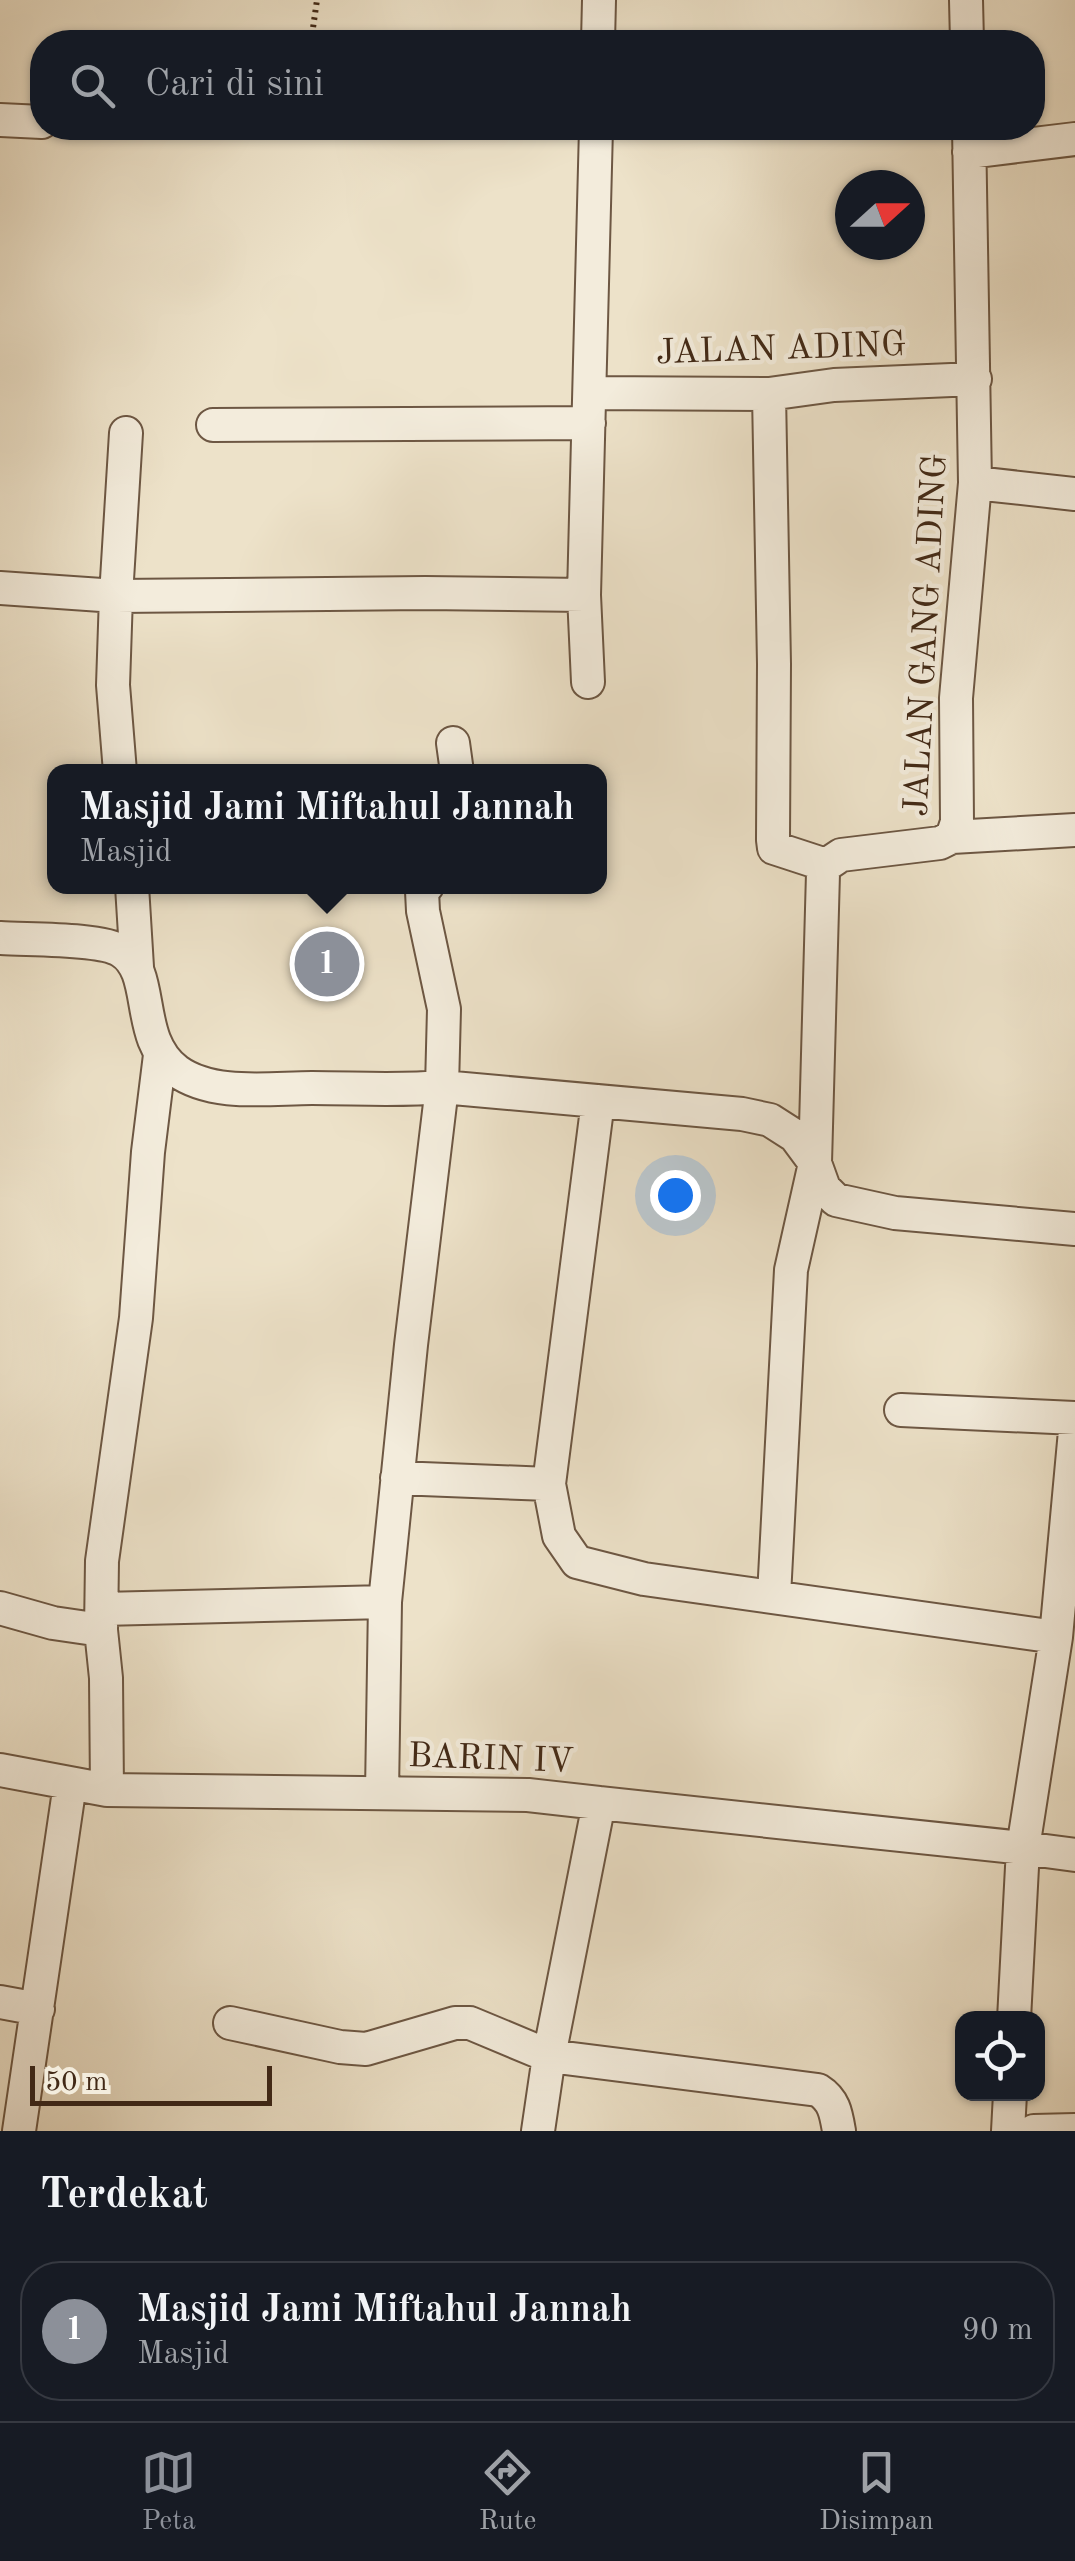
<!DOCTYPE html>
<html lang="id">
<head>
<meta charset="utf-8">
<style>
	body { margin:0; font-family:"Old Standard TT",serif; background:#242831; color:#f1f3f6 }
	.controls { position:absolute; right:30px; bottom:30px; display:grid; overflow:hidden; border-radius:20px; box-shadow:0 2px 8px #0004 }
	.controls button { width:90px; height:90px; display:grid; place-items:center; padding:0; border:0; border-bottom:2px solid #363941; background:#171b24; color:#f1f3f6; font:50px sans-serif }
	.compass { position:absolute; left:835px; top:170px; width:90px; height:90px; border-radius:50%; background:#171b24; box-shadow:0 2px 8px #0004; rotate:69deg }
	.scale { position:absolute; left:30px; bottom:25px; width:242px; box-sizing:border-box; padding-left:10px; border:5px solid #422916; border-top:0; font-size:28px; line-height:35px; white-space:nowrap; color:#422916; -webkit-text-stroke:8px #f3ecdc; paint-order:stroke }
	.you { position:absolute; left:675px; top:1195px; width:35px; height:35px; margin:-25px; border:8px solid #fff; border-radius:50%; background:#1a73e8; box-shadow:0 0 0 15px #1a73e833 }
	.badge { display:grid; place-items:center; width:65px; height:65px; border-radius:50%; background:#8c9099; color:#fff; font-size:32px; font-weight:700 }
	.pin { position:absolute; translate:-50% -50%; border:5px solid #fff; box-shadow:0 2px 10px #0006 }
	.popup { position:absolute; left:47px; top:764px; width:560px; height:130px; box-sizing:border-box; display:grid; place-content:center; border-radius:20px; background:#171b24; filter:drop-shadow(0 2px 8px #0005); font-size:32px; white-space:nowrap; color:#9ea1a6 }
	.popup b { font-size:38px; color:#f1f3f6 }
	.popup::after { content:''; position:absolute; left:50%; top:100%; margin-left:-20px; border:20px solid transparent; border-top-color:#171b24 }
	.list { margin:0; padding:0; list-style:none }
	h2 { display:flex; justify-content:space-between; align-items:center; height:130px; margin:0; padding:0 40px; font-size:42px }
	h2 small { font-size:32px; font-weight:400; color:#9ea1a6 }
	.list li { display:grid; grid-template-columns:65px 1fr auto; gap:30px; align-items:center; box-sizing:border-box; height:140px; margin:0 20px 20px; padding:0 20px; border:2px solid #363941; border-radius:40px }
	.list b { display:block; font-size:38px; white-space:nowrap }
	.list p { margin:0; font-size:32px; white-space:nowrap; color:#9ea1a6 }
	.list em { font-size:32px; font-style:normal; color:#9ea1a6 }
	.icon { flex:none; width:55px; height:55px; fill:none; stroke:currentColor; stroke-width:2; stroke-linecap:round; stroke-linejoin:round }
	.map { position:relative; flex:none; width:1075px; height:2131px; overflow:hidden }
	.search { position:absolute; background:#171b24; box-shadow:0 2px 8px #0004; left:30px; right:30px; top:30px; height:110px; display:flex; align-items:center; gap:25px; box-sizing:border-box; padding:0 35px; border-radius:40px; color:#9ea1a6; font-size:38px }
	.sheet { height:290px; background:#171b24 }
	nav { display:flex; justify-content:space-around; align-items:center; box-sizing:border-box; height:140px; border-top:2px solid #363941; background:#171b24; font-size:28px; color:#9ea1a6 }
	nav a { display:grid; justify-items:center; gap:5px }
	nav .on { color:#8c9099 }
	.map>svg:first-child { display:block }
	.lines { fill:none; stroke-linecap:round; stroke-linejoin:round }
	.street-casing { stroke:#6d5743; stroke-width:36 }
	.path { stroke:#422916; stroke-width:6; stroke-dasharray:2.5 5; stroke-linecap:butt }
	.street { stroke:#f3ecdc; stroke-width:32 }
	.labels { text-anchor:middle; stroke-width:9; stroke-linejoin:round; paint-order:stroke }
	.street-label { font-size:35px; fill:#422916; stroke:#f3ecdc }
</style>
</head>
<body>
<div class="map">
<svg width="1075" height="2131" viewBox="0 0 1075 2131">
	<rect width="100%" height="100%" fill="#ede2c9"/>
	<filter id="stains"><feTurbulence type="fractalNoise" baseFrequency=".002" numOctaves="4"/><feColorMatrix values="0 0 0 0 .2 0 0 0 0 .09 0 0 0 0 .02 0 0 0 .5 -.17"/></filter>
	<radialGradient id="worn" r=".72"><stop offset=".6" stop-color="#630" stop-opacity="0"/><stop offset="1" stop-color="#630" stop-opacity=".3"/></radialGradient>
	<g class="lines">
		<!-- street casing -->
		<g class="street-casing">
			<path id="street" d="M966 0 967 42
				M598 42 599 0
				M0 120 42 122
				M969 152 1075 139
				M590 393 769 394 834 385 975 379
				M769 394 774 664 773 840 774 848 826 865
				M213 425 589 423
				M975 483 1075 494
				M0 588 116 596 126 433
				M588 682 584 595 596 128
				M453 743 457 772
				M120 772 113 685 116 596 425 593 584 595
				M952 837 1075 830
				M132 886 137 967
				M0 938C27 940 101 938 121 951 157 973 133 1038 177 1071 213 1097 270 1088 312 1088 356 1088 399 1091 442 1087L742 1114 770 1120 795 1136 815 1163 824 1188 836 1200 895 1213 1075 1229
				M598 1101 549 1484 559 1536 577 1562 644 1579 1056 1637
				M901 1410 1075 1418
				M1075 1431 1056 1637 1023 1848 1075 1855
				M397 1478 549 1484
				M774 1596 791 1270 815 1163 823 873 826 865 841 855 940 843 952 837 957 822 956 698 975 483 969 128
				M0 1608 53 1623 101 1630
				M102 1609 385 1602
				M0 1770 107 1790 528 1795 599 1803 549 2056 538 2131
				M107 1790 106 1678 101 1630 102 1561 136 1318 148 1152 160 1055
				M382 1793 385 1602 411 1345 442 1087 444 1009 423 911 422 891 427 886
				M599 1803 1023 1848 1014 2019
				M0 2002 38 2009
				M230 2023 340 2047 366 2049 455 2023H470L549 2056 818 2090C834 2100 836 2113 839 2131
				M19 2131 70 1784
				M1008 2131 1010 2094
				M1034 2131 1075 2130"/>
		</g>
		<!-- path -->
		<path class="path" d="M311 42 317 0"/>
		<!-- street -->
		<use href="#street" class="street"/>
	</g>
	<g class="labels">
		<!-- street labels -->
		<g class="street-label">
			<text transform="translate(781 347) rotate(-2)" y="12">JALAN ADING</text>
			<text transform="translate(924 635) rotate(-87)" y="12">JALAN GANG ADING</text>
			<text transform="translate(491 1757) rotate(2)" y="12">BARIN IV</text>
		</g>
	</g>
	<rect width="100%" height="100%" filter="url(#stains)"/>
	<rect width="100%" height="100%" fill="url(#worn)"/>
</svg>
<div class="controls">
<button><svg class="icon" aria-label="locate" viewBox="0 0 24 24"><circle cx="12" cy="12" r="6"/><path d="M12 2v4M12 18v4M2 12h4M18 12h4"/></svg></button>
</div>
<svg class="compass" viewBox="-18 -18 36 36"><path d="M0-13l5 13h-10z" fill="#e53935"/><path d="M0 13l5-13h-10z" fill="#9ea1a6"/></svg>
<div class="scale">50 m</div>
<div class="you"></div>
<div class="pin badge" style="left:327px;top:964px">1</div>
<div class="popup"><b>Masjid Jami Miftahul Jannah</b>Masjid</div>
<div class="search"><svg class="icon" aria-label="search" viewBox="0 0 24 24"><circle cx="10" cy="10" r="6"/><path d="M15 15l6 6"/></svg>Cari di sini</div>
</div>
<section class="sheet">
<h2>Terdekat<small></small></h2>
<ul class="list">
<li><span class="badge">1</span><div><b>Masjid Jami Miftahul Jannah</b><p>Masjid</p></div><em>90 m</em></li>
</ul>
</section>
<nav>
<a class="on"><svg class="icon" aria-label="map" viewBox="0 0 24 24"><path d="M3 6l6-2 6 2 6-2v14l-6 2-6-2-6 2zM9 4v14M15 6v14"/></svg>Peta</a>
<a><svg class="icon" aria-label="directions" viewBox="0 0 24 24"><path d="M12 3l9 9-9 9-9-9zM9 14v-3h6M13 9l2 2-2 2"/></svg>Rute</a>
<a><svg class="icon" aria-label="saved" viewBox="0 0 24 24"><path d="M7 4h10v16l-5-4-5 4z"/></svg>Disimpan</a>
</nav>
</body>
</html>
